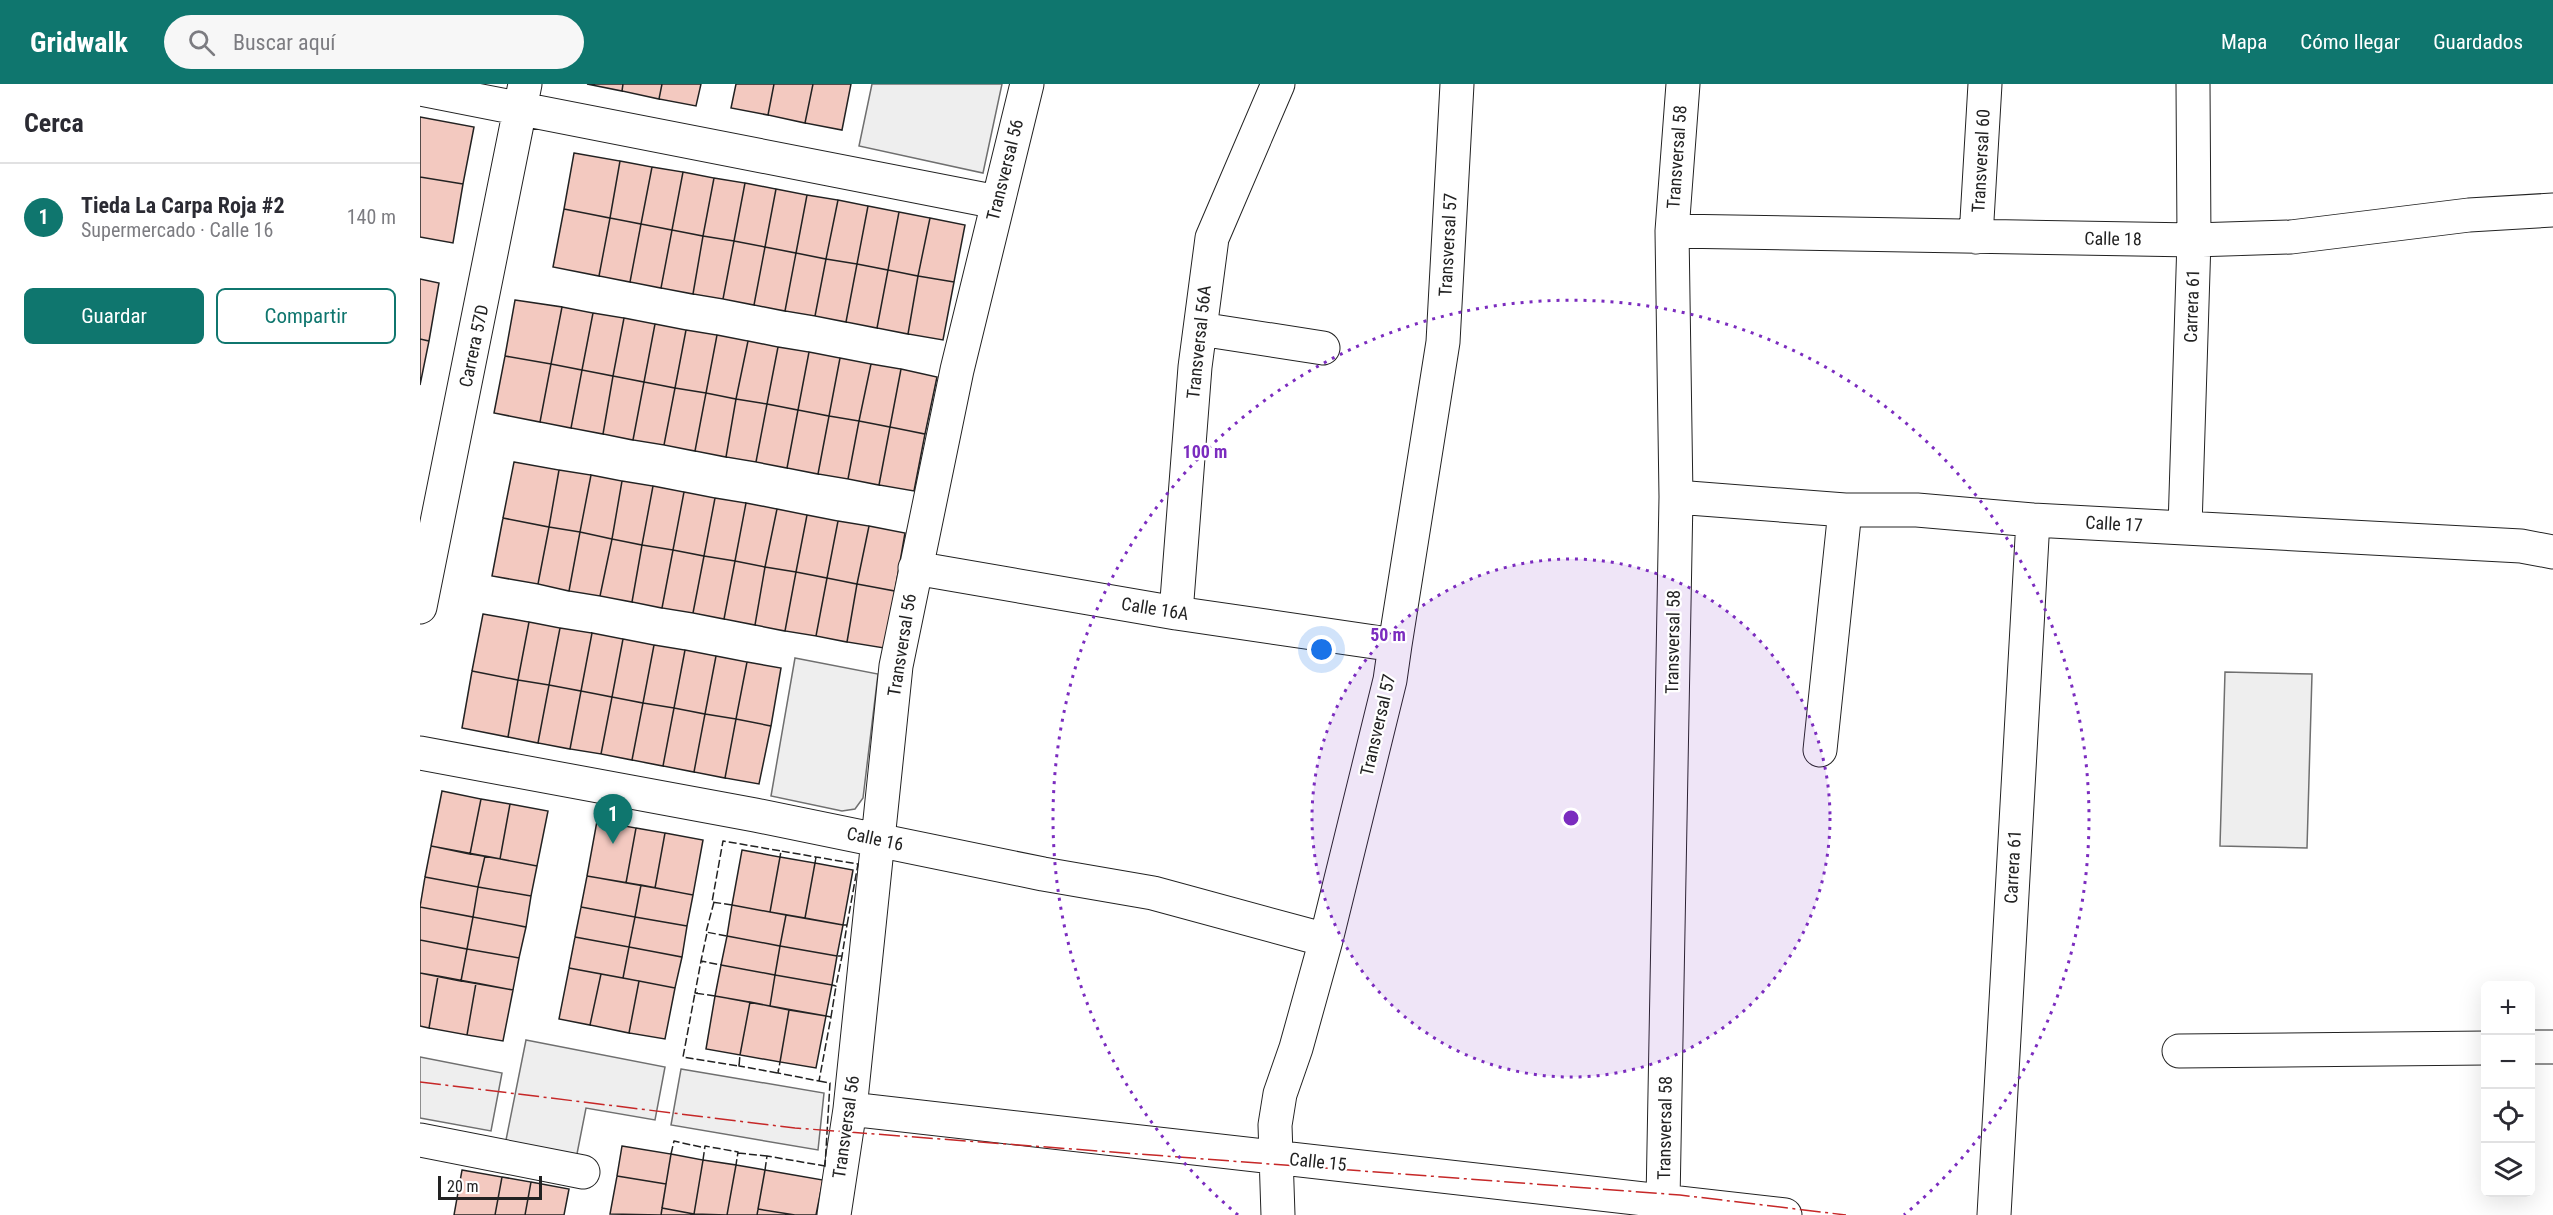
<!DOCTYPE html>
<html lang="es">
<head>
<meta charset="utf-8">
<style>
	body { margin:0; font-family:"Roboto Condensed",sans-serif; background:#f7f7f7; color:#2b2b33 }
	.controls { position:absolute; right:18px; bottom:18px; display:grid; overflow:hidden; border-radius:9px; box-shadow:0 6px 24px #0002 }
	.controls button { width:54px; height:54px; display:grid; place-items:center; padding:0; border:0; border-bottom:2px solid #e1e1e2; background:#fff; color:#2b2b33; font:30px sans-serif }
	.scale { position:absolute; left:18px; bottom:15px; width:104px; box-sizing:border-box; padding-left:6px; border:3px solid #222; border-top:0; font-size:16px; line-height:21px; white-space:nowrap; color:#222; -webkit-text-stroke:4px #fff; paint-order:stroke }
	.you { position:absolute; left:902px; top:566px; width:21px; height:21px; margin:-15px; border:4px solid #fff; border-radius:50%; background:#1a73e8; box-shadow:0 0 0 9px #1a73e833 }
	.badge { display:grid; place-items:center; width:39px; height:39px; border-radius:50%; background:#0f766e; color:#fff; font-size:20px; font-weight:700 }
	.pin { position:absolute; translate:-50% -50px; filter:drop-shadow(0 2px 3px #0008) }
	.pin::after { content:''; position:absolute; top:32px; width:21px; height:18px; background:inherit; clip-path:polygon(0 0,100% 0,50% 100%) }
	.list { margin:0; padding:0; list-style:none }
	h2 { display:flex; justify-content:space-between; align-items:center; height:78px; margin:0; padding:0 24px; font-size:26px }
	h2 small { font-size:20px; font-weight:400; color:#7c7c81 }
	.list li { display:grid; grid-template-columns:39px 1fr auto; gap:18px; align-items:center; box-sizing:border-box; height:108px; padding:0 24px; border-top:2px solid #e1e1e2 }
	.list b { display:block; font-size:22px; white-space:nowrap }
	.list p { margin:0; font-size:20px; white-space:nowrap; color:#7c7c81 }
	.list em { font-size:20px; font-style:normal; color:#7c7c81 }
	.actions { display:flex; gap:12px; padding:18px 24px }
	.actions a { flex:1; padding:14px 0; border:2px solid #0f766e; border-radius:9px; text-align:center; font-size:21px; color:#0f766e }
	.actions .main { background:#0f766e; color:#fff }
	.icon { flex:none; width:33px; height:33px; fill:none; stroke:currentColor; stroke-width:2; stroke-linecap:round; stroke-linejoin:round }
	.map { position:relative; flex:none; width:2133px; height:1131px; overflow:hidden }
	header { display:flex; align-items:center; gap:36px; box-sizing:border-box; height:84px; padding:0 30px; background:#0f766e; color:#fff }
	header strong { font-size:28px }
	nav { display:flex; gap:33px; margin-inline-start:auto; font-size:21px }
	.search { width:420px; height:54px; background:#f7f7f7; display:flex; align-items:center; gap:15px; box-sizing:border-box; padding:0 21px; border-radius:33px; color:#7c7c81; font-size:22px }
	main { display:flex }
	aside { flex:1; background:#fff }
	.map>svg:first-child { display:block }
	.green { fill:#eee; stroke:#6f6f6f; stroke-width:1.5 }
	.building { fill:#f3c9c0; stroke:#222; stroke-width:1.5 }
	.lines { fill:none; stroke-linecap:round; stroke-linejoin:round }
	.minor-casing { stroke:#222; stroke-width:35 }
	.minor { stroke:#fff; stroke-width:33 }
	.fence { stroke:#222; stroke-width:1.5; stroke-dasharray:8 3; stroke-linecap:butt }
	.power { stroke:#c62828; stroke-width:1.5; stroke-dasharray:21 4.5 3 4.5; stroke-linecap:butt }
	.ring { fill:none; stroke:#7b2cbf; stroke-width:3; stroke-dasharray:3 6 }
	.labels { text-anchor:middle; stroke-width:4.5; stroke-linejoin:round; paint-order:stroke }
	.street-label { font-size:18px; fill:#222; stroke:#fff }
	.centre { fill:#7b2cbf; stroke:#fff; stroke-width:3 }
	.ring-label { font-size:18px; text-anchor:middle; font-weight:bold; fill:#7b2cbf; stroke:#fff; stroke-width:4.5; stroke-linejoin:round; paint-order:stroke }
</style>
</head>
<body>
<header>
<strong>Gridwalk</strong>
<div class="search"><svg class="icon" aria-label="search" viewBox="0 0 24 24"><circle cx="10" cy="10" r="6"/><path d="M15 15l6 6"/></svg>Buscar aquí</div>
<nav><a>Mapa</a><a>Cómo llegar</a><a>Guardados</a></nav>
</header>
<main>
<aside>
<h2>Cerca<small></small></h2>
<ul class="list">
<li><span class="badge">1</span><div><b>Tieda La Carpa Roja #2</b><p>Supermercado · Calle 16</p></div><em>140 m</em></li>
</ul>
<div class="actions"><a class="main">Guardar</a><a>Compartir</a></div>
</aside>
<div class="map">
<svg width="2133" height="1131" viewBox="0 0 2133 1131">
	<rect width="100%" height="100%" fill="#fff"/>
	<!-- green -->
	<path class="green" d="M452 0H582L563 89 439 62Z
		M375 574 458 590 443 714 435 725 422 727 351 712Z
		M1805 588 1892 590 1887 764 1800 762Z
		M106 956 245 983 235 1036 166 1024 155 1080 84 1066Z
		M0 973 82 989 71 1047 0 1034Z
		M261 985 404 1009 398 1066 251 1041Z"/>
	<!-- building -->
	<path class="building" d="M167 0H203L202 7Z
		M203 0H242L239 15 202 7Z
		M242 0H281L276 22 239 15Z
		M316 0H354L348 31 311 24Z
		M354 0H393L385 39 348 31Z
		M393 0H431L422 46 385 39Z
		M0 33 54 43 43 100 0 93Z
		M154 69 200 77 190 134 144 125Z
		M200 77 232 83 221 140 190 134Z
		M232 83 263 88 252 146 221 140Z
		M263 88 294 94 283 152 252 146Z
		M0 93 43 100 33 159 0 153Z
		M294 94 325 99 314 157 283 152Z
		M325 99 356 105 345 163 314 157Z
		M356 105 387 111 376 169 345 163Z
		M387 111 418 116 406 175 376 169Z
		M418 116 448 122 437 180 406 175Z
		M448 122 479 128 468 186 437 180Z
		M144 125 190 134 179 192 133 183Z
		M479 128 510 134 498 192 468 186Z
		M190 134 221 140 210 198 179 192Z
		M510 134 545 141 534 198 498 192Z
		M221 140 252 146 241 204 210 198Z
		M252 146 283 152 273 210 241 204Z
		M283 152 314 157 303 215 273 210Z
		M314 157 345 163 334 221 303 215Z
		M345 163 376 169 365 227 334 221Z
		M376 169 406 175 395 232 365 227Z
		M406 175 437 180 426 238 395 232Z
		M437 180 468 186 457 244 426 238Z
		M468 186 498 192 488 250 457 244Z
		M498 192 534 198 523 256 488 250Z
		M0 195 19 199 9 257 0 255Z
		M95 216 142 223 131 280 85 272Z
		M142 223 173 229 162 286 131 280Z
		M173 229 204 234 193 292 162 286Z
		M204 234 235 240 224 298 193 292Z
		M235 240 266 246 255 304 224 298Z
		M266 246 297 251 286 309 255 304Z
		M297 251 328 257 316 315 286 309Z
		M0 255 9 257 0 301Z
		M328 257 358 263 347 320 316 315Z
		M358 263 389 268 378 326 347 320Z
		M389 268 420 274 409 332 378 326Z
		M85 272 131 280 120 338 74 329Z
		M420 274 451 280 439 337 409 332Z
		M131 280 162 286 151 344 120 338Z
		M451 280 481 285 470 343 439 337Z
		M481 285 517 293 505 350 470 343Z
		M162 286 193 292 183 350 151 344Z
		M193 292 224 298 213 356 183 350Z
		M224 298 255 304 244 361 213 356Z
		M255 304 286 309 275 367 244 361Z
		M286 309 316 315 306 373 275 367Z
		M316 315 347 320 336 378 306 373Z
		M347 320 378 326 367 384 336 378Z
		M378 326 409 332 398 390 367 384Z
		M409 332 439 337 428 395 398 390Z
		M439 337 470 343 459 401 428 395Z
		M470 343 505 350 494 407 459 401Z
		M94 378 139 386 129 443 83 434Z
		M139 386 171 391 160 448 129 443Z
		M171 391 202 397 192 455 160 448Z
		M202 397 233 402 222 461 192 455Z
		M233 402 264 408 253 466 222 461Z
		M264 408 295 414 284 472 253 466Z
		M295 414 326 419 315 477 284 472Z
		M326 419 357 425 345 483 315 477Z
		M357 425 387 431 376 488 345 483Z
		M387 431 418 437 407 494 376 488Z
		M83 434 129 443 118 500 72 492Z
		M418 437 449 442 437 500 407 494Z
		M449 442 485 449 475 507 437 500Z
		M129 443 160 448 149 507 118 500Z
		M160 448 192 455 180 512 149 507Z
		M192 455 222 461 212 518 180 512Z
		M222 461 253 466 242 524 212 518Z
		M253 466 284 472 273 529 242 524Z
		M284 472 315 477 304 535 273 529Z
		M315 477 345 483 335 541 304 535Z
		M345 483 376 488 365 547 335 541Z
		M376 488 407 494 396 552 365 547Z
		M407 494 437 500 427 558 396 552Z
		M437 500 475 507 464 564 427 558Z
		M63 530 109 538 98 596 52 587Z
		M109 538 140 544 129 601 98 596Z
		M140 544 172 549 161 607 129 601Z
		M172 549 203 555 192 613 161 607Z
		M203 555 234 561 223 619 192 613Z
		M234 561 265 566 254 624 223 619Z
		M265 566 296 572 285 630 254 624Z
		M296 572 327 578 316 635 285 630Z
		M327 578 361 584 351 642 316 635Z
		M52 587 98 596 88 653 42 644Z
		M98 596 129 601 118 659 88 653Z
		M129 601 161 607 150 665 118 659Z
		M161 607 192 613 181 670 150 665Z
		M192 613 223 619 212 676 181 670Z
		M223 619 254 624 243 682 212 676Z
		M254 624 285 630 274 688 243 682Z
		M285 630 316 635 305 694 274 688Z
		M316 635 351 642 339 700 305 694Z
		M22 707 61 715 50 770 11 762Z
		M61 715 90 720 80 775 50 770Z
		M90 720 128 727 117 782 80 775Z
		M177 737 216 744 206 799 167 792Z
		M216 744 245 749 235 804 206 799Z
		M245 749 283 756 273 811 235 804Z
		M11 762 65 772 58 803 5 793Z
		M322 766 360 773 350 828 312 821Z
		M65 772 117 782 111 812 58 803Z
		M360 773 395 779 385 834 350 828Z
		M395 779 433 786 423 841 385 834Z
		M167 792 221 801 215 833 161 823Z
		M5 793 58 803 53 833 0 823Z
		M221 801 273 811 267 842 215 833Z
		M58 803 111 812 106 843 53 833Z
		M312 821 366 831 360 862 307 852Z
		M0 823 53 833 47 865 0 856Z
		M161 823 215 833 209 863 155 853Z
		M366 831 423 841 417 872 360 862Z
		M53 833 106 843 99 874 47 865Z
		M215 833 267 842 262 873 209 863Z
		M307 852 360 862 355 891 301 881Z
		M155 853 209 863 203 894 149 884Z
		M0 856 47 865 41 897 0 889Z
		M360 862 417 872 412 901 355 891Z
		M209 863 262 873 255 904 203 894Z
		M47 865 99 874 93 906 41 897Z
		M301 881 355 891 350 922 295 912Z
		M149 884 181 890 170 941 139 935Z
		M0 889 18 892 9 944 0 942Z
		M181 890 219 897 209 949 170 941Z
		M355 891 412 901 406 932 350 922Z
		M18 892 56 899 47 951 9 944Z
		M219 897 255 904 245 955 209 949Z
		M56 899 93 906 83 957 47 951Z
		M295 912 330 918 320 971 286 965Z
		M330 918 369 926 360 978 320 971Z
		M369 926 406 932 396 984 360 978Z
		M202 1062 251 1070 246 1100 197 1092Z
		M251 1070 283 1076 274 1130 242 1124Z
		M283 1076 316 1081 307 1131 274 1130Z
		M316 1081 345 1086 337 1131H307Z
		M42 1086 82 1093 75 1131H34Z
		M345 1086 403 1096 396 1131H375L338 1125Z
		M197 1092 246 1100 241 1131 190 1130Z
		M82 1093 111 1098 105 1131H75Z
		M111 1098 149 1105 144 1131H105Z
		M242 1124 274 1130 273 1131H241Z
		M338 1125 375 1131H337Z"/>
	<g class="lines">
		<!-- minor casing -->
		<g class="minor-casing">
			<path id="minor" d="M0 5 577 118
				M1252 147 1774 156 1871 153 2049 131 2133 126
				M1556 153 1565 0
				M780 245 903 264
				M1256 413 1425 426H1497L1613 436 2101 462 2133 468
				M1765 443 1774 156 1773 0
				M495 484 756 529 975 561
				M0 523 105 0
				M756 529 775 283 792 154 858 0
				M1400 666 1425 426
				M0 669 335 731 623 790 733 809 906 856
				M2110 963H2133
				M1759 967 2066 964
				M430 1025 1365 1131
				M0 1056 163 1088
				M1243 1117 1256 413 1252 147 1263 0
				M414 1131 430 1025 476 582 537 286 607 0
				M858 1131 855 1041 860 1010 876 964 906 856 970 596 975 561 1023 258 1037 0
				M1574 1131 1613 436"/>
		</g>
		<!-- minor -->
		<use href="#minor" class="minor"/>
		<!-- fence -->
		<path class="fence" d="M294 818 286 848 307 852
			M312 821 292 818 303 757 361 767 360 773 361 767 396 773 395 779 396 773 438 780 427 841H423H427L422 872H417H422L416 902 412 901 416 902 411 933 406 932 411 933 399 997 358 989 360 978
			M283 878 281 877 287 849
			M278 909H275L281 877 301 881
			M295 912 275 909 263 973 319 982 320 971
			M319 980V982L358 989V986
			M399 997 410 999 405 1082
			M318 1069 347 1072V1075
			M251 1070 254 1057 285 1064
			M283 1076 285 1062 318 1068 316 1081
			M345 1086 347 1072 405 1082 404 1084"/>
		<!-- power -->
		<path class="power" d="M0 998 375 1044 1260 1111 1426 1131"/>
	</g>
	<!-- distance rings -->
	<circle cx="1151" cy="734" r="259" fill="#7b2cbf" fill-opacity=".12"/>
	<g class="ring">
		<circle cx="1151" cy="734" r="259"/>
		<path d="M818 1131A518 518 0 1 1 1484 1131"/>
	</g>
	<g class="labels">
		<!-- street labels -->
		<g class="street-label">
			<text transform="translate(1257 73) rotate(-86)" y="6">Transversal 58</text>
			<text transform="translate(1561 77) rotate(-87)" y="6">Transversal 60</text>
			<text transform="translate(585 86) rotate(-76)" y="6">Transversal 56</text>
			<text transform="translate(1693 155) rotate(1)" y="6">Calle 18</text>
			<text transform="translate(1028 161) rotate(-87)" y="6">Transversal 57</text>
			<text transform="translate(1772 222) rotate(-88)" y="6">Carrera 61</text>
			<text transform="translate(779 258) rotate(-84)" y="6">Transversal 56A</text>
			<text transform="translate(54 262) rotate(-78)" y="6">Carrera 57D</text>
			<text transform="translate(1694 440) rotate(3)" y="6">Calle 17</text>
			<text transform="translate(735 525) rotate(9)" y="6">Calle 16A</text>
			<text transform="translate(1253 558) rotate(-89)" y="6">Transversal 58</text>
			<text transform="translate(482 561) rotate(-81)" y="6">Transversal 56</text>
			<text transform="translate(958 641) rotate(-77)" y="6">Transversal 57</text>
			<text transform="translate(455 755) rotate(12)" y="6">Calle 16</text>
			<text transform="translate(1593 783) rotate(-87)" y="6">Carrera 61</text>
			<text transform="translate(426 1043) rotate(-82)" y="6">Transversal 56</text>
			<text transform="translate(1245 1044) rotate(-89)" y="6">Transversal 58</text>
			<text transform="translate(898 1078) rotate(6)" y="6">Calle 15</text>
		</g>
	</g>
	<circle cx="1151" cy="734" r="9" class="centre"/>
	<g class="ring-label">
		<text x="785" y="374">100 m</text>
		<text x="968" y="557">50 m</text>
	</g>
</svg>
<div class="controls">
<button>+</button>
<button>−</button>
<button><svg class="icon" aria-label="locate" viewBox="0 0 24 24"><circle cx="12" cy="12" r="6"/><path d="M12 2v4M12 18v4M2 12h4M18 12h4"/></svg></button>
<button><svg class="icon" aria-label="layers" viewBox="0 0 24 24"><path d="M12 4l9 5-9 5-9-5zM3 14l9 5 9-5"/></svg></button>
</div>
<div class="scale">20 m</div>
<div class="you"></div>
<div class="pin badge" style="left:193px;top:760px">1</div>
</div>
</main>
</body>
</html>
